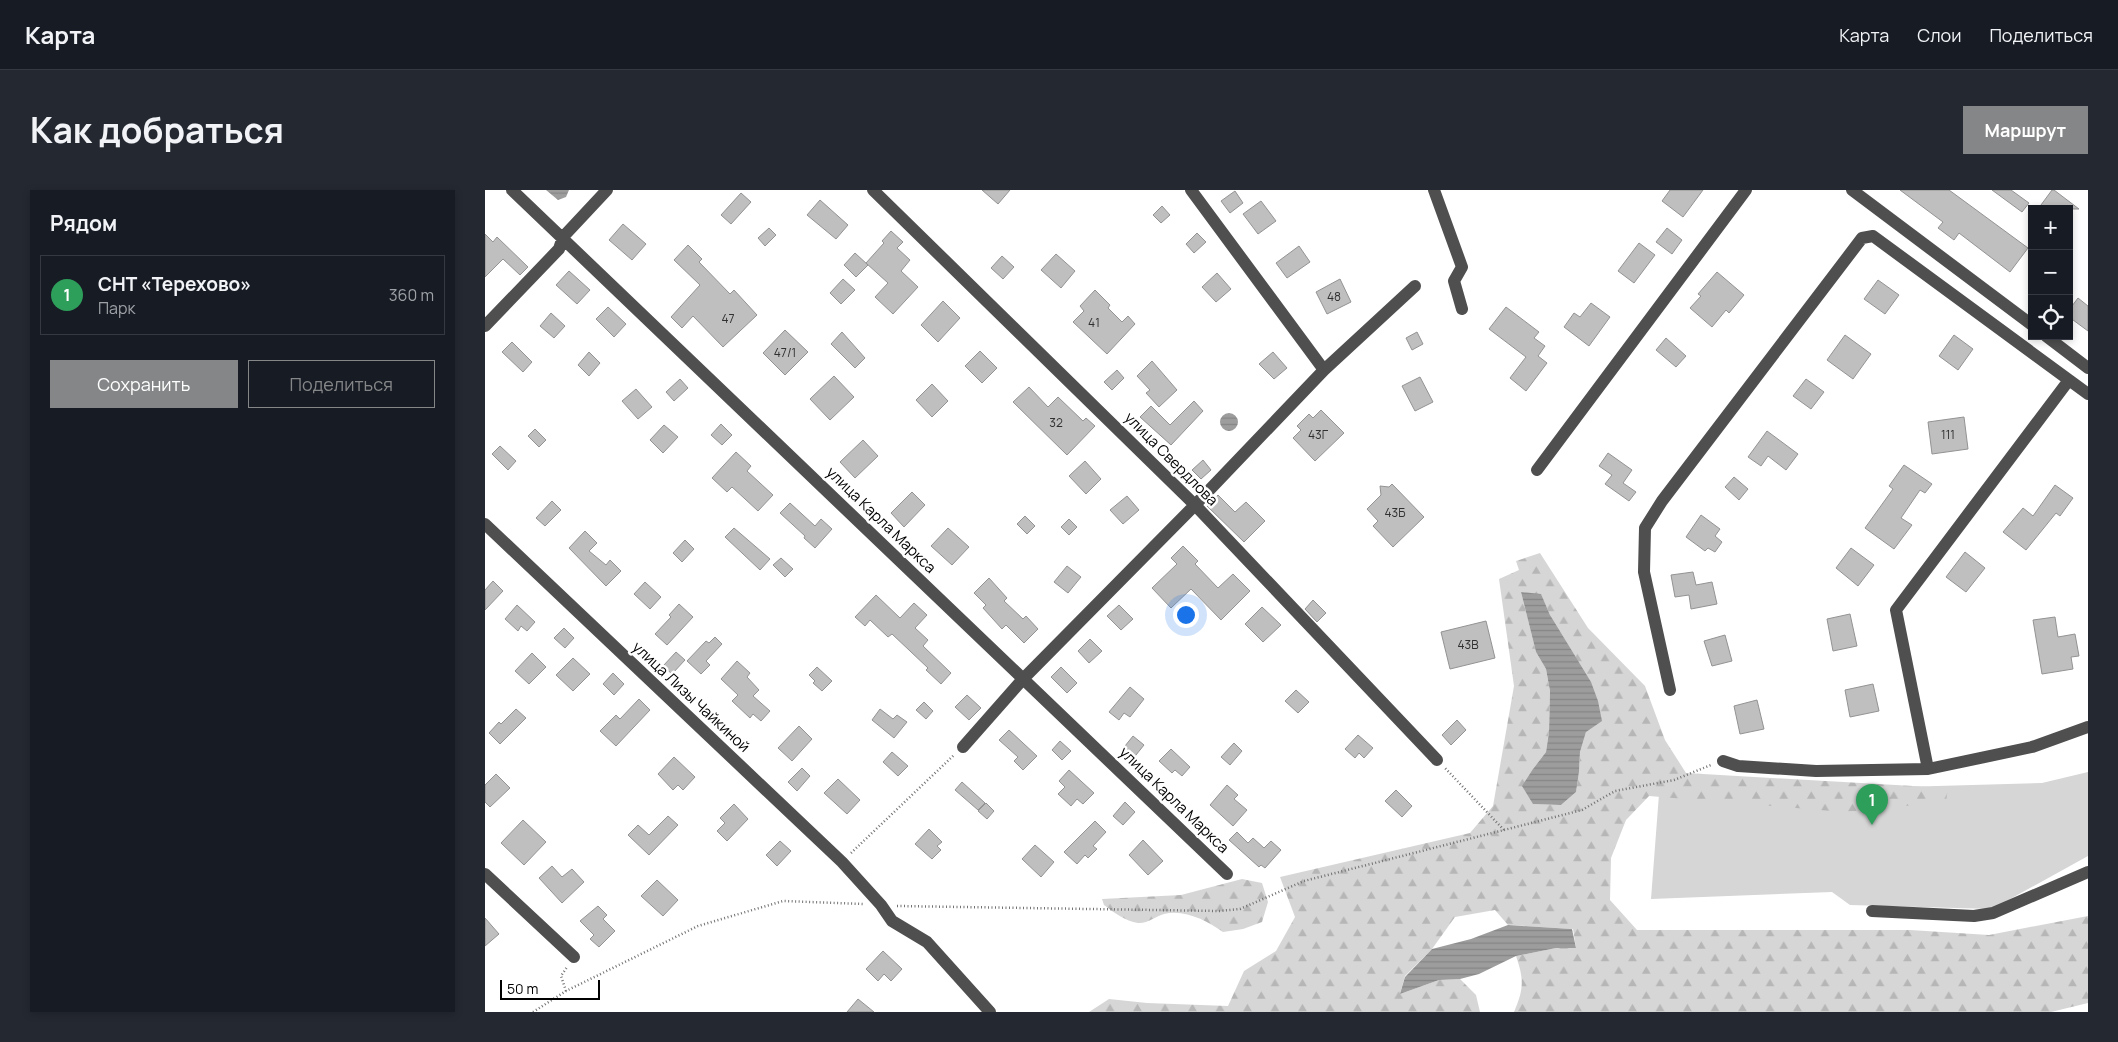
<!DOCTYPE html>
<html lang="ru">
<head>
<meta charset="utf-8">
<style>
	body { margin:0; font-family:Manrope,sans-serif; background:#242831; color:#f1f3f6 }
	.controls { position:absolute; right:15px; top:15px; display:grid; overflow:hidden; border-radius:0px; box-shadow:0 2px 8px #0003 }
	.controls button { width:45px; height:45px; display:grid; place-items:center; padding:0; border:0; border-bottom:1px solid #363941; background:#171b24; color:#f1f3f6; font:25px sans-serif }
	.scale { position:absolute; left:15px; bottom:12px; width:100px; box-sizing:border-box; padding-left:5px; border:2px solid #000; border-top:0; font-size:14px; line-height:18px; white-space:nowrap; color:#000; -webkit-text-stroke:4px #fff; paint-order:stroke }
	.you { position:absolute; left:700px; top:424px; width:18px; height:18px; margin:-12px; border:4px solid #fff; border-radius:50%; background:#1a73e8; box-shadow:0 0 0 8px #1a73e833 }
	.badge { display:grid; place-items:center; width:32px; height:32px; border-radius:50%; background:#858687; color:#fff; font-size:16px; font-weight:700 }
	.pin { position:absolute; translate:-50% -41px; filter:drop-shadow(0 1px 2px #0008) }
	.pin::after { content:''; position:absolute; top:26px; width:18px; height:15px; background:inherit; clip-path:polygon(0 0,100% 0,50% 100%) }
	.list { margin:0; padding:0; list-style:none }
	h2 { display:flex; justify-content:space-between; align-items:center; height:65px; margin:0; padding:0 20px; font-size:21px }
	h2 small { font-size:16px; font-weight:400; color:#9ea1a6 }
	.list li { display:grid; grid-template-columns:32px 1fr auto; gap:15px; align-items:center; box-sizing:border-box; height:80px; margin:0 10px 10px; padding:0 10px; border:1px solid #363941; border-radius:0px }
	.list b { display:block; font-size:19px; white-space:nowrap }
	.list p { margin:0; font-size:16px; white-space:nowrap; color:#9ea1a6 }
	.list em { font-size:16px; font-style:normal; color:#9ea1a6 }
	.actions { display:flex; gap:10px; padding:15px 20px }
	.actions a { flex:1; padding:11px 0; border:1px solid #858687; border-radius:0px; text-align:center; font-size:18px; color:#858687 }
	.actions .main { background:#858687; color:#fff }
	.icon { flex:none; width:28px; height:28px; fill:none; stroke:currentColor; stroke-width:2; stroke-linecap:round; stroke-linejoin:round }
	.map { position:relative; flex:none; width:1603px; height:822px; overflow:hidden; border-radius:0px }
	header { display:flex; align-items:center; gap:30px; box-sizing:border-box; height:70px; padding:0 25px; background:#171b24; border-bottom:1px solid #363941 }
	header strong { font-size:24px }
	nav { display:flex; gap:28px; margin-inline-start:auto; font-size:18px }
	.intro { display:flex; align-items:center; justify-content:space-between; box-sizing:border-box; height:120px; padding:0 30px }
	h1 { margin:0; font-size:35px }
	.button { padding:12px 22px; border-radius:0px; background:#858687; color:#fff; font-size:18px; font-weight:700 }
	main { display:flex; gap:30px; padding:0 30px }
	aside { flex:1; background:#171b24; border-radius:0px; box-shadow:0 2px 8px #0003 }
	.map>svg:first-child { display:block }
	.green { fill:#d6d6d6 }
	.forest { fill:url(#forest-firs); fill-rule:evenodd }
	.water { fill:url(#water-rules) }
	.building { fill:#bfbfbf; stroke:#939393 }
	.lines { fill:none; stroke-linecap:round; stroke-linejoin:round }
	.path { stroke:#717171; stroke-width:2.5; stroke-dasharray:1 2.5; stroke-linecap:butt }
	.minor { stroke:#4f4f4f; stroke-width:12 }
	.labels { text-anchor:middle; stroke-width:5; stroke-linejoin:round; paint-order:stroke }
	.number-label { font-size:12px; fill:#303030 }
	.street-label { font-size:15px; fill:#000; stroke:#fff }
</style>
</head>
<body>
<header>
<strong>Карта</strong>
<nav><a>Карта</a><a>Слои</a><a>Поделиться</a></nav>
</header>
<div class="intro"><h1>Как добраться</h1><a class="button">Маршрут</a></div>
<main>
<aside>
<h2>Рядом<small></small></h2>
<ul class="list">
<li><span class="badge" style="background:#2e9e5b">1</span><div><b>СНТ «Терехово»</b><p>Парк</p></div><em>360 m</em></li>
</ul>
<div class="actions"><a class="main">Сохранить</a><a>Поделиться</a></div>
</aside>
<div class="map">
<svg width="1603" height="822" viewBox="0 0 1603 822">
	<defs>
		<pattern id="forest-firs" width="22" height="20" patternUnits="userSpaceOnUse" patternTransform="scale(1.25)"><rect width="22" height="20" fill="#d6d6d6"/><path d="M5 1l3.5 6h-7zM16 11l3.5 6h-7z" fill="#b6b6b6"/></pattern>
		<pattern id="water-rules" width="6" height="5" patternUnits="userSpaceOnUse" patternTransform="scale(1.25)"><rect width="6" height="5" fill="#9d9d9d"/><path d="M0 2.5h6" fill="none" stroke="#858585"/></pattern>
	</defs>
	<rect width="100%" height="100%" fill="#fff"/>
	<!-- green -->
	<path class="green" d="M1603 582V666L1507 719 1365 715 1347 702 1166 709 1174 604 1557 593Z"/>
	<!-- forest -->
	<path class="forest" d="M1055 363 1103 438 1160 496 1180 550 1201 583 1463 598 1461 612 1359 622 1164 606 1141 630 1126 668 1125 710 1152 740H1425L1504 745 1603 726V813L1566 822H1029C1039 799 1039 789 1031 766L1071 758H1091L1088 739 1023 735 1010 720 970 727 947 759 920 786 915 804 954 790 975 789 991 805 995 822H604L624 809 662 813 743 816 759 781 791 761 810 727 795 687 985 643 1008 616 1029 496 1014 389 1034 380 1031 371ZM1036 402 1056 405 1065 425 1101 542 1095 562 1094 582 1091 602 1076 615 1048 614V579L1061 562 1064 542 1065 501 1061 479 1051 462Z
		M757 689 777 693 783 712 777 732 758 739 738 742C722 731 700 719 679 724 671 726 662 734 653 733 640 731 630 723 619 715L617 709 696 705Z"/>
	<!-- water -->
	<path class="water" d="M61 0H84L81 7 73 10Z
		M735 232a9 9 0 1 1 18 0a9 9 0 1 1-18 0Z
		M1036 402 1056 404 1065 425 1106 492 1113 511 1117 531 1101 542 1095 562 1094 582 1091 602 1076 615 1048 614 1037 596 1048 579 1061 562 1064 542 1065 501 1061 479 1051 462Z
		M1023 735 1087 739 1091 758H1071L1031 766 994 784 975 789 954 790 915 804 920 787 947 759 986 749Z"/>
	<!-- building -->
	<path class="building" d="M497 0H525L513 14Z
		M1185 0H1218L1198 27 1177 11Z
		M1415 0H1464L1543 58 1525 82 1474 43 1469 50 1453 38 1458 32Z
		M1507 0H1526L1544 13 1537 22Z
		M1567 0H1569L1594 19H1553Z
		M750 1 758 13 745 23 736 11Z
		M256 3 266 12 246 34 236 25Z
		M335 10 363 35 351 49 322 25Z
		M776 11 791 31 773 44 758 24Z
		M677 16 685 25 676 33 668 25Z
		M138 34 161 54 147 70 124 50Z
		M284 38 291 45 280 56 273 48Z
		M1182 38 1197 50 1187 64 1171 52Z
		M406 41 418 52 412 58 425 70 416 81 433 97 408 124 390 107 403 93 381 73 399 53 397 51Z
		M712 43 721 52 709 63 701 54Z
		M0 44 8 52 12 47 43 77 35 85 18 69 0 87Z
		M1154 53 1170 65 1149 93 1133 81Z
		M203 55 217 69 214 72 245 104 249 100 272 125 238 157 208 126 197 138 186 127 215 95 189 70Z
		M814 56 825 72 802 88 791 73Z
		M370 63 383 75 371 87 359 75Z
		M571 64 590 81 576 98 556 80Z
		M517 66 529 77 518 89 506 78Z
		M84 81 105 100 92 114 71 95Z
		M1232 82 1259 105 1244 123 1241 120 1227 137 1205 118 1216 106 1213 104Z
		M732 83 746 99 731 112 717 97Z
		M358 89 370 100 356 114 345 103Z
		M855 89 866 112 842 124 831 102Z
		M1393 90 1414 105 1400 124 1379 109Z
		M610 100 625 115 623 118 637 132 643 126 650 134 622 164 588 132 599 121 595 116Z
		M1593 108 1603 116V141L1584 127V120Z
		M458 111 475 128 453 152 436 135Z
		M1106 113 1125 127 1104 156 1079 137 1089 123 1095 127Z
		M123 117 141 134 129 147 111 129Z
		M1021 117 1054 142 1049 148 1060 156 1053 166 1062 173 1041 201 1025 188 1041 167 1004 139Z
		M66 123 80 136 69 148 55 136Z
		M300 140 323 162 300 185 278 163Z
		M357 142 380 168 370 178 346 154Z
		M932 142 938 154 927 160 921 148Z
		M1360 145 1386 164 1368 189 1342 170Z
		M1469 145 1488 159 1473 180 1454 166Z
		M1181 148 1201 166 1191 177 1171 160Z
		M27 152 47 172 38 182 17 162Z
		M495 161 512 178 497 193 480 176Z
		M104 162 115 173 104 186 93 175Z
		M788 162 802 178 789 189 774 174Z
		M667 171 692 200 674 217 661 203 665 200 652 186Z
		M632 180 639 188 627 200 619 192Z
		M349 186 369 207 345 230 325 209Z
		M935 187 948 212 930 221 917 196Z
		M195 189 203 198 189 211 181 202Z
		M1321 189 1339 202 1326 219 1308 206Z
		M447 194 463 211 447 227 431 210Z
		M544 197 563 217 573 207 598 231 601 228 610 236 582 265 528 212Z
		M151 199 167 217 153 229 137 211Z
		M709 211 718 221 686 255 655 227 666 216 685 235Z
		M836 220 859 243 830 271 808 248 816 240 812 236 824 224 828 228Z
		M1479 227 1483 259 1447 264 1443 232Z
		M236 234 247 245 237 255 226 245Z
		M179 235 193 247 178 263 165 250Z
		M50 239 61 250 54 257 43 246Z
		M1282 241 1313 264 1301 280 1283 266 1276 276 1263 267Z
		M378 250 393 266 370 288 355 272Z
		M15 256 31 271 23 280 7 264Z
		M251 262 266 276 262 281 288 305 273 321 247 297 242 302 227 288Z
		M1123 263 1147 280 1138 293 1151 302 1144 311 1120 294 1127 285 1114 276Z
		M718 270 726 280 716 289 707 280Z
		M600 271 616 289 601 304 584 286Z
		M1419 275 1447 294 1440 303 1435 300 1416 328 1427 335 1409 359 1380 338 1408 299 1404 296Z
		M1249 287 1263 299 1254 310 1240 297Z
		M907 294 939 327 908 357 888 336 893 331 882 319 896 305 895 296 904 297Z
		M1570 295 1588 308 1575 326 1571 323 1541 360 1518 342 1538 318 1548 326Z
		M427 302 440 315 419 337 406 323Z
		M733 305 750 322 761 312 780 331 759 352 722 316Z
		M642 306 654 320 638 334 625 320Z
		M67 311 76 320 60 336 51 328Z
		M305 313 330 336 336 329 347 339 330 358 319 348 320 346 295 323Z
		M1216 325 1235 339 1230 346 1237 352 1230 362 1223 358 1220 361 1201 347Z
		M540 326 550 336 542 344 532 334Z
		M584 329 592 337 584 345 576 337Z
		M249 338 285 369 275 380 240 347Z
		M463 338 484 357 467 375 446 356Z
		M100 341 112 353 104 361 121 375 125 370 136 381 121 396 84 358Z
		M200 350 209 359 197 372 188 363Z
		M698 356 713 371 710 374 733 398 748 384 765 401 736 430 706 399 686 418 667 398 692 374 686 368Z
		M1366 358 1389 375 1373 396 1351 378Z
		M1480 362 1500 378 1481 402 1461 387Z
		M296 368 308 379 300 387 288 375Z
		M582 376 596 387 583 403 569 392Z
		M1208 382 1211 395 1227 392 1232 414 1206 419 1204 405 1190 407 1186 385Z
		M504 388 522 408 519 411 538 429 541 426 553 439 539 453 521 435 517 439 498 418 501 415 489 403Z
		M8 391 18 401 0 420V400Z
		M160 392 176 407 165 419 149 404Z
		M391 405 415 428 429 413 442 425 430 438 443 450 438 456 466 483 456 494 441 480 443 478 407 444 403 447 385 430 380 436 370 427Z
		M828 410 841 423 832 432 820 419Z
		M194 414 208 427 182 455 170 444 186 427 184 425Z
		M32 415 50 432 42 441 36 436 33 441 20 429Z
		M634 415 648 429 636 440 622 426Z
		M777 417 796 435 778 452 760 434Z
		M1365 424 1372 456 1348 461 1342 429Z
		M1570 427 1573 447 1590 444 1594 466 1586 467 1588 479 1557 484 1548 430Z
		M1001 431 1010 468 965 479 956 442Z
		M79 438 89 448 80 458 69 448Z
		M1240 445 1247 471 1227 476 1219 451Z
		M230 447 237 454 221 471 225 475 216 484 202 471 221 451 224 453Z
		M605 449 617 461 604 473 593 461Z
		M191 462 200 470 187 484 178 476Z
		M47 463 61 477 44 494 30 481Z
		M88 468 105 484 88 501 71 485Z
		M252 471 265 483 262 487 274 500 268 506 285 521 276 531 268 524 265 528 247 511 253 505 236 489Z
		M332 477 347 491 337 501 328 493 330 491 324 485Z
		M576 477 592 493 582 503 566 487Z
		M128 483 139 494 129 505 118 494Z
		M1388 494 1394 521 1365 527 1360 500Z
		M645 497 659 509 645 527 639 523 634 530 624 522Z
		M811 500 824 512 813 523 800 511Z
		M482 505 496 518 484 530 470 517Z
		M154 509 165 520 131 556 115 541 131 525 135 529Z
		M1272 510 1279 539 1255 544 1249 516Z
		M439 512 448 521 441 529 431 520Z
		M31 519 41 528 15 554 4 543 14 532 16 534Z
		M395 519 408 529 412 525 422 532 409 548 387 530Z
		M972 530 981 540 966 555 957 545Z
		M314 536 327 549 307 571 293 558Z
		M524 540 552 566 538 580 529 571 533 567 514 550Z
		M873 545 888 558 879 568 874 563 870 568 860 559Z
		M648 546 659 555 647 570 636 561Z
		M575 551 586 561 577 570 567 560Z
		M749 553 757 561 745 575 736 567Z
		M686 559 705 577 697 586 690 580 687 583 674 571Z
		M407 562 423 576 413 586 398 572Z
		M189 567 210 587 198 600 193 595 188 600 173 584Z
		M317 578 325 586 312 601 303 592Z
		M584 580 609 603 598 614 592 609 586 616 573 604 580 597 574 591Z
		M11 584 25 598 5 617 0 612V595Z
		M353 589 375 610 362 624 339 603Z
		M477 592 500 613 493 620 470 600Z
		M742 595 753 605 749 609 762 620 748 636 725 615Z
		M911 600 927 616 917 627 900 611Z
		M640 612 650 622 638 635 628 626Z
		M501 613 509 621 502 629 493 621Z
		M249 614 263 629 242 651 232 641 240 633 235 628Z
		M183 626 193 635 164 665 143 645 153 635 164 645Z
		M38 630 61 652 39 675 16 653Z
		M610 631 621 642 608 656 612 659 603 668 600 665 592 674 579 662Z
		M444 639 457 652 452 656 456 660 447 669 430 654Z
		M752 642 763 653 768 648 779 658 786 651 796 660 780 678 776 675 774 677 744 650Z
		M658 650 678 671 663 685 644 665Z
		M295 651 306 661 292 676 281 665Z
		M550 655 569 672 556 687 537 669Z
		M67 676 77 687 87 679 99 692 77 713 54 688Z
		M172 690 193 710 178 726 156 706Z
		M113 716 122 725 118 729 130 741 114 757 105 749 109 745 95 731Z
		M0 728 14 744 0 756Z
		M398 761 417 779 406 791 399 784 393 791 381 779Z
		M373 809 389 822H362Z"/>
	<g class="lines">
		<!-- path -->
		<path class="path" d="M1019 640 1097 620 1130 601 1189 590 1226 575
			M366 663 469 565
			M412 716 734 721 755 719 819 691 1019 640 960 578
			M81 801 76 786 82 777
			M48 822 81 801 213 736 298 711 379 714"/>
		<!-- minor -->
		<path class="minor" d="M27 0 742 684
			M388 0 710 315 952 570
			M706 0 839 180
			M949 0 977 77 969 91 977 119
			M1367 0 1547 135
			M0 136 74 59 78 47 122 0
			M1561 146 1603 178
			M1584 190 1411 420 1443 579 1547 557 1603 537
			M1052 280 1261 0
			M0 334 357 672 396 715 407 731 442 752 505 822
			M1185 500 1159 382 1160 338 1177 311 1377 48 1388 46 1603 204
			M478 557 538 489 710 315 839 180 930 96
			M1238 571 1253 576 1331 581 1443 579
			M0 684 89 767
			M1387 721 1489 726 1508 723 1603 682"/>
	</g>
	<g class="labels">
		<!-- number labels -->
		<g class="number-label">
			<text x="849" y="111">48</text>
			<text x="243" y="133">47</text>
			<text x="609" y="137">41</text>
			<text x="300" y="167">47/1</text>
			<text x="571" y="237">32</text>
			<text x="833" y="249">43Г</text>
			<text x="1463" y="249">111</text>
			<text x="910" y="327">43Б</text>
			<text x="983" y="459">43В</text>
		</g>
		<!-- street labels -->
		<g class="street-label">
			<text transform="translate(686 269) rotate(45)" y="5">улица Свердлова</text>
			<text transform="translate(396 330) rotate(44)" y="5">улица Карла Маркса</text>
			<text transform="translate(206 507) rotate(43)" y="5">улица Лизы Чайкиной</text>
			<text transform="translate(689 610) rotate(44)" y="5">улица Карла Маркса</text>
		</g>
	</g>
</svg>
<div class="controls">
<button>+</button>
<button>−</button>
<button><svg class="icon" aria-label="locate" viewBox="0 0 24 24"><circle cx="12" cy="12" r="6"/><path d="M12 2v4M12 18v4M2 12h4M18 12h4"/></svg></button>
</div>
<div class="scale">50 m</div>
<div class="you"></div>
<div class="pin badge" style="left:1387px;top:635px;background:#2e9e5b">1</div>
</div>
</main>
</body>
</html>
